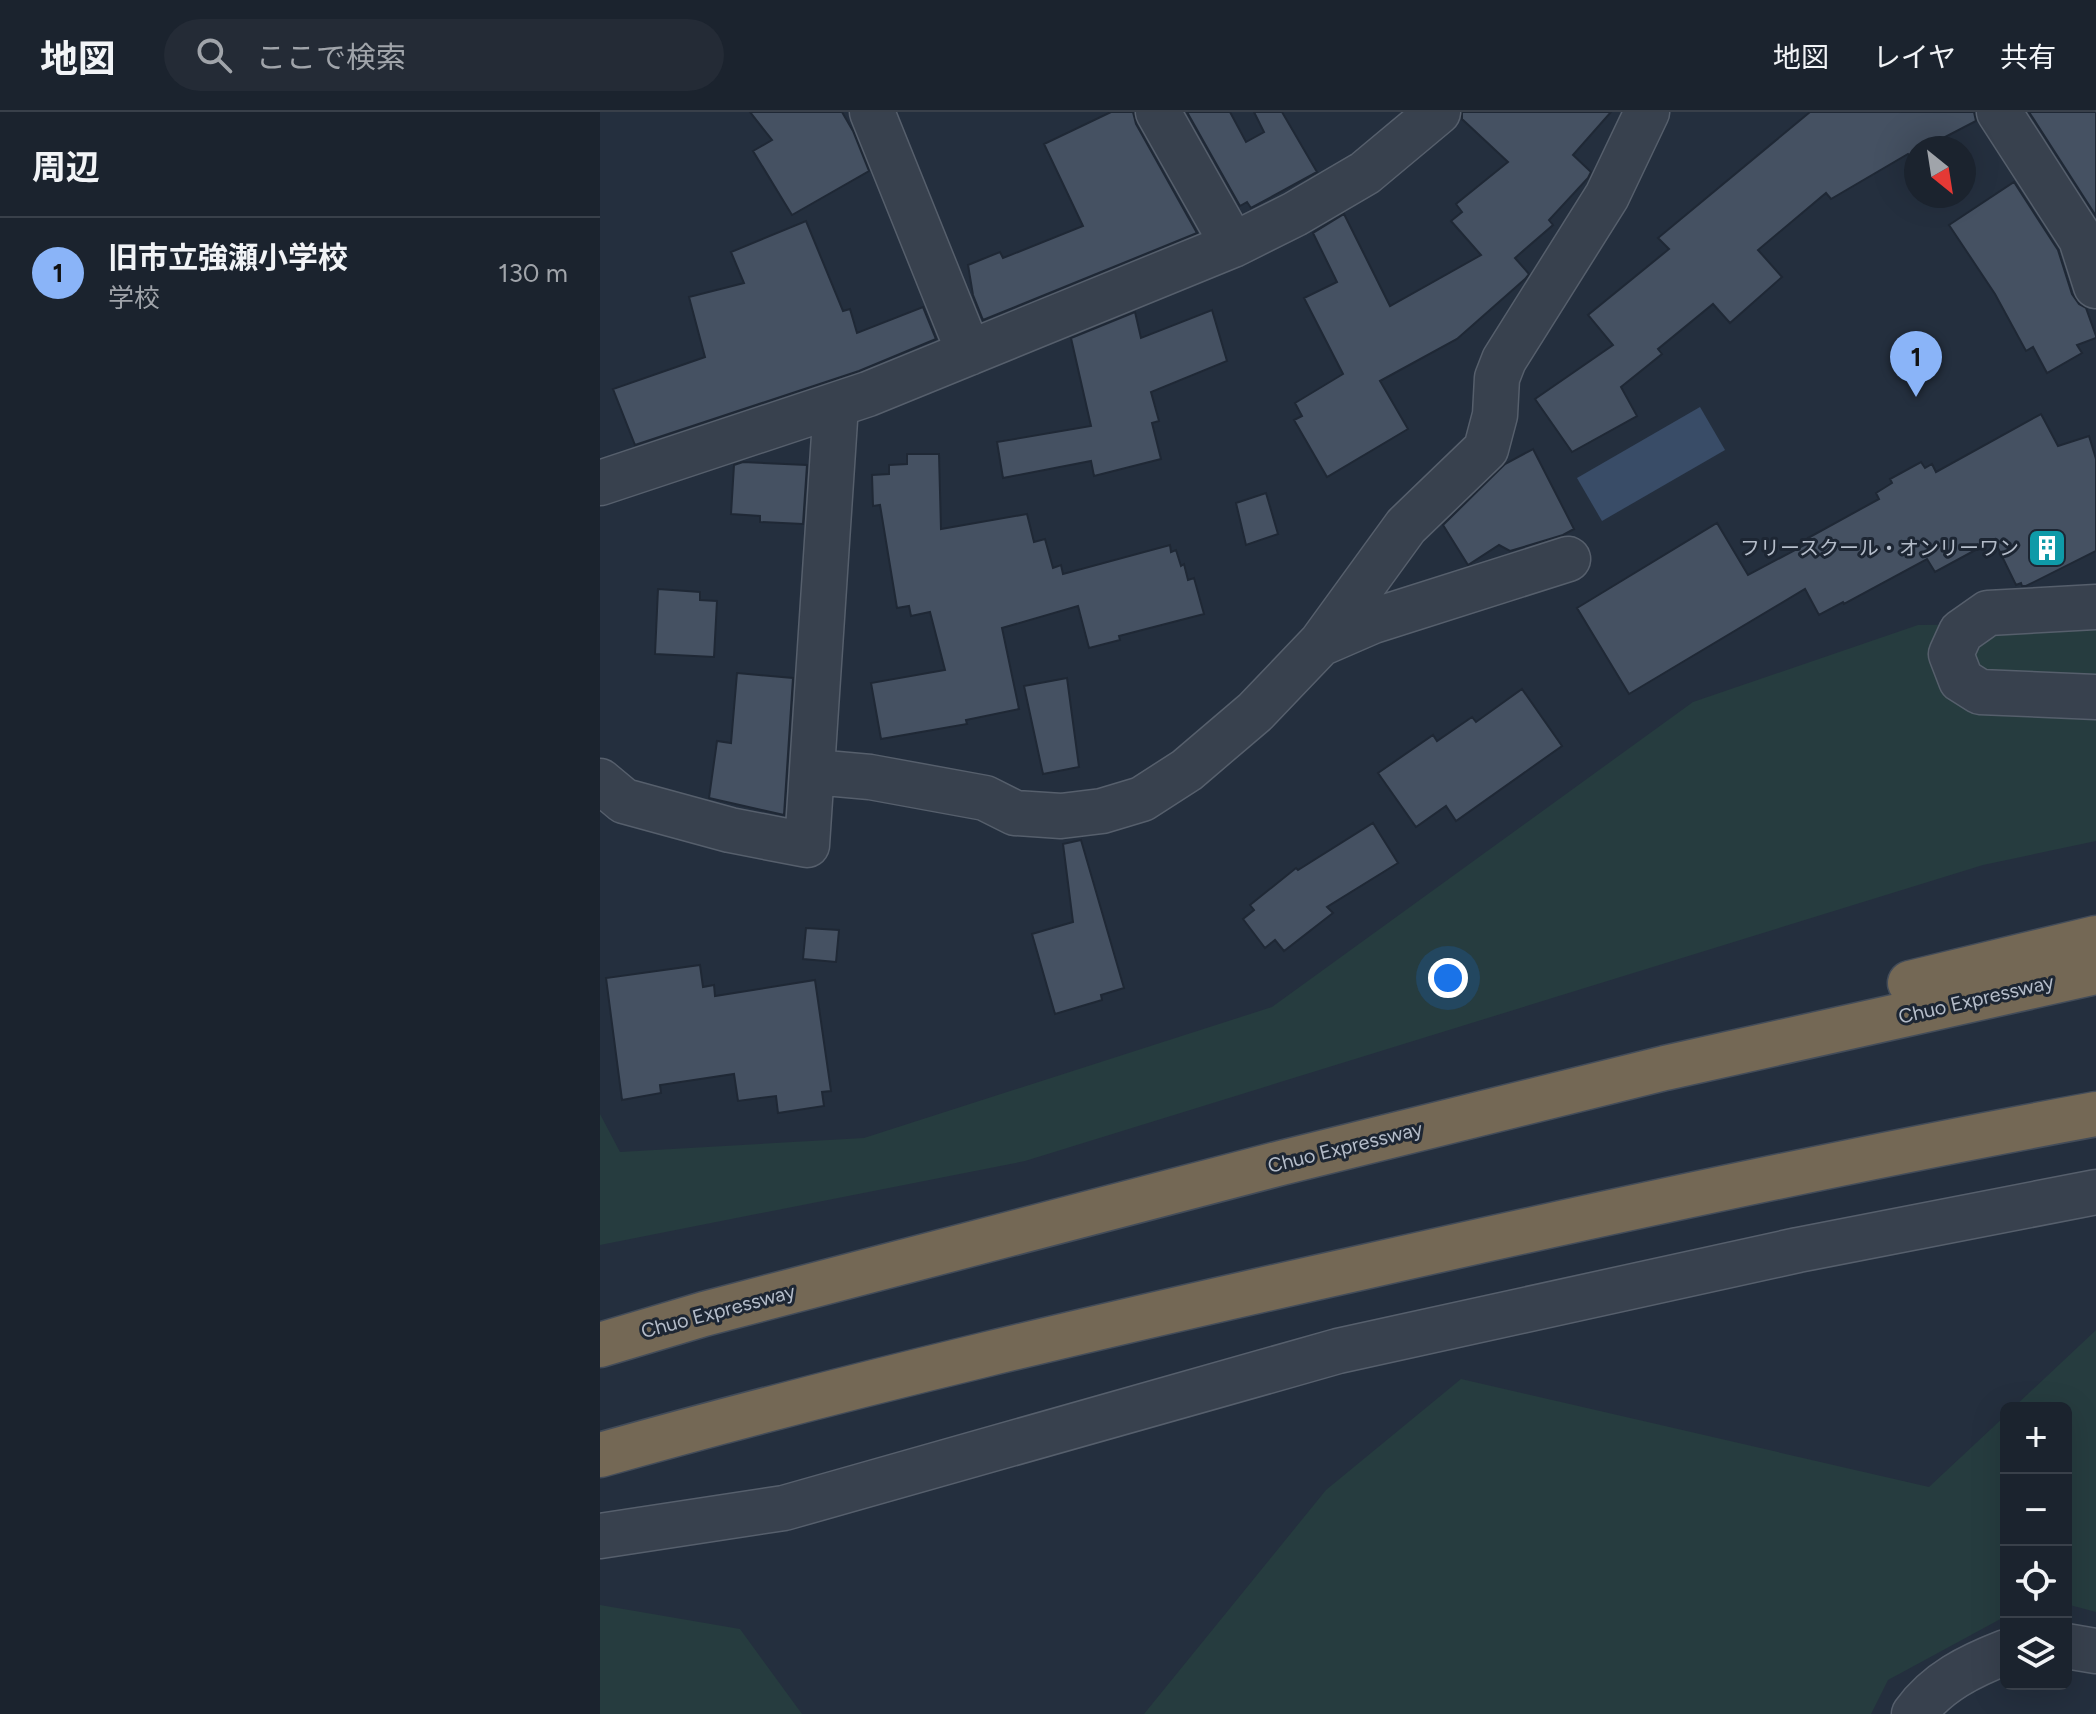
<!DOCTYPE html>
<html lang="ja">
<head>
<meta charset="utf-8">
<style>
	body { margin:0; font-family:Figtree,"Noto Sans JP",sans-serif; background:#242b36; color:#f1f3f6 }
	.controls { position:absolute; right:24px; bottom:24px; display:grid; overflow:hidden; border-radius:12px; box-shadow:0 8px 32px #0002 }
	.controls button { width:72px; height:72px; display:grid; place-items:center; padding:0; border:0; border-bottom:2px solid #39404a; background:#1b232e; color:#f1f3f6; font:40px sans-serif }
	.compass { position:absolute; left:1304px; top:24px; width:72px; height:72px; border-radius:50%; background:#1b232e; box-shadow:0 8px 32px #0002; rotate:150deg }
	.you { position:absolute; left:848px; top:866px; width:28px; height:28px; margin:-20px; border:6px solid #fff; border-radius:50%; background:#1a73e8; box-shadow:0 0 0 12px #1a73e833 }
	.badge { display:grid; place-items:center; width:52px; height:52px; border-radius:50%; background:#8ab4f8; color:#111; font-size:26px; font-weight:700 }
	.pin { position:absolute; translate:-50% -66px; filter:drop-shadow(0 2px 4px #0008) }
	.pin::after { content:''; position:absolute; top:42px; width:28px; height:24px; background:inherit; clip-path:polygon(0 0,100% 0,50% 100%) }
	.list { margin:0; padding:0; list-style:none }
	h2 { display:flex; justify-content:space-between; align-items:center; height:104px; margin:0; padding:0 32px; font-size:34px }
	h2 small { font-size:26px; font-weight:400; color:#a0a4aa }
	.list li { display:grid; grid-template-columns:52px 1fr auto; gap:24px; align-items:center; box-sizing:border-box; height:112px; padding:0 32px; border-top:2px solid #39404a }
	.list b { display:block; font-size:30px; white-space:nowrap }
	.list p { margin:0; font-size:26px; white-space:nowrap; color:#a0a4aa }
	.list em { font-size:26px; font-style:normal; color:#a0a4aa }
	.icon { flex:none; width:44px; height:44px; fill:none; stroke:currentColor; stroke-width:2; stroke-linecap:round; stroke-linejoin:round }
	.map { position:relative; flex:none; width:1496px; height:1602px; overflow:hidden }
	header { display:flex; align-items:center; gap:48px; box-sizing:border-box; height:112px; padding:0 40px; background:#1b232e; border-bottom:2px solid #39404a }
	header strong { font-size:38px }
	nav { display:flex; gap:44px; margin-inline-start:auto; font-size:28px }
	.search { width:560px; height:72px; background:#242b36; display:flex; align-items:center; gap:20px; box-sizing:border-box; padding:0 28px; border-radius:44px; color:#a0a4aa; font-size:30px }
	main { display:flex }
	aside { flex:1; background:#1b232e }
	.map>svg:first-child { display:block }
	.green { fill:#263c3f }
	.water { fill:#394c67 }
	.building { fill:#455162; stroke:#1f2835; stroke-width:2 }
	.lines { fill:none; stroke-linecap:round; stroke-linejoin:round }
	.minor-casing { stroke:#565f6c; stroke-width:47 }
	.highway-casing { stroke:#434c59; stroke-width:47 }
	.minor { stroke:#38414e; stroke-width:44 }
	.highway { stroke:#746855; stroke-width:44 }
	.labels { text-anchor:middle; stroke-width:6; stroke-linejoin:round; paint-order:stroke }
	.poi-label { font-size:20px; fill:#b4bcc9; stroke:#1d2633; text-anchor:end }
	.street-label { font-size:20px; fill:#b4bcc9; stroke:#1d2633 }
</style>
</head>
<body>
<header>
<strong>地図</strong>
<div class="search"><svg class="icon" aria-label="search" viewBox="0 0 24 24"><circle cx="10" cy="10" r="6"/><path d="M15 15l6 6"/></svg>ここで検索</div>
<nav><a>地図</a><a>レイヤ</a><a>共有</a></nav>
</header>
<main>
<aside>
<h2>周辺<small></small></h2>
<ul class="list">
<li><span class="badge">1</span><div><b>旧市立強瀬小学校</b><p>学校</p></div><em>130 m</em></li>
</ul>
</aside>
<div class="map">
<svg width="1496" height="1602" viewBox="0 0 1496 1602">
	<rect width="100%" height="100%" fill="#242f3e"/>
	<!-- green -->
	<path class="green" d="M1496 511V729L1383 753 425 1049 0 1133V1002L20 1040 264 1026 672 895 1093 590 1318 513Z
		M1496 1218V1500L1466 1492V1296H1413Z
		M861 1267 1329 1375 1406 1303V1504L1288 1568 1271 1602H544L726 1378Z
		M0 1493 140 1517 202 1602H0Z"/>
	<!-- water -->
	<path class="water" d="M1100 295 1125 338 1002 409 977 366Z"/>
	<!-- building -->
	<path class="building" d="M150 0H242L253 19 269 59 192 103 153 39 172 28Z
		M511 0H533L536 12 597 121 383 208 373 183 368 153 400 140 403 146 483 114 444 32Z
		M587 0H630L646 30 664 20 654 0H682L717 60 651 96 647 90 640 94Z
		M862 0H1011L973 43 991 60 988 66 949 108 953 113 915 146 929 162 925 167 857 227 780 269 808 317 727 365 694 308 702 304 695 291 743 262 704 186 737 170 713 121 744 102 790 194 881 143 851 109 862 100 856 92 908 50 862 7Z
		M1210 0H1374L1376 9 1324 36H1316V40L1310 44 1308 42 1231 87 1226 81 1158 138 1182 165 1130 211 1113 192 1058 237 1062 242 1021 275 1037 304 972 340 935 287 1013 233 988 203 1069 137 1058 126Z
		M1429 0H1496V104Z
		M1414 70 1458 138 1472 182 1479 192 1486 196 1496 224V226L1477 233 1482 241 1447 261 1433 235 1426 239 1395 182 1349 113Z
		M206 109 243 199 250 197 257 221 323 195 336 227 259 259 35 333 13 277 105 245 89 185 144 171 131 140Z
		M612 198 627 249 551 280 559 309 552 311 561 347 494 364 491 349 403 366 397 330 491 314 471 226 535 200 541 226Z
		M1441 302 1458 334 1489 324 1496 347V439L1426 474H1422L1421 471 1416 473 1394 428 1335 460 1327 447 1244 492 1243 490 1219 503 1205 477 1029 582 977 496 1117 411 1148 463 1210 430 1208 426 1279 387 1276 381 1292 371 1290 367 1321 350 1325 356 1332 352 1336 360Z
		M933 337 974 417 963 423 910 439 899 433 868 453 843 413 905 352Z
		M307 342H339L341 417 427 402 434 430 445 427 453 456 461 453 463 462 570 433 571 440 576 438 581 454 584 452 588 468 594 466 604 502 519 524 520 528 489 536 478 494 402 516 419 597 366 608 367 612 281 627 271 571 345 558 330 500 311 504 309 494 297 496 280 393 273 394 272 363 289 362V353L307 352Z
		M143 350 207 353 203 412 160 410V404L131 402 134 353Z
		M666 381 678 422 646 433 636 391Z
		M58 477 100 480V488L117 489 114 545 55 542Z
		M137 561 193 566 184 703 109 686 117 629 131 631Z
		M467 566 479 655 443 662 424 574Z
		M922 577 962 634 856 709 846 694 816 715 778 661 833 623 837 629 872 605 876 610Z
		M773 711 798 751 727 795 733 801 684 839 675 828 665 836 643 807 654 798 650 793 696 756 698 758Z
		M481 728 524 876 501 883 502 888 455 902 432 822 473 810 463 732Z
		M206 816 239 818 236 850 203 847Z
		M100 853 103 875 114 873 115 884 215 868 231 979 222 980 224 994 178 1001 176 984 138 989 134 962 60 973 61 981 22 988 6 866Z"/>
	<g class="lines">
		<!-- minor casing -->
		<g class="minor-casing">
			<path id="minor" d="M272 0 369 241
				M558 0 633 133
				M1399 0 1481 127 1496 174
				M0 371 268 282 633 133 695 102 765 61 838 0
				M1496 495 1388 501 1361 520 1351 542 1361 568 1380 580 1496 585
				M721 531 806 414 886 337 895 303 897 266 904 248 1007 84 1047 0
				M214 660 270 665 385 686 415 701 461 704 502 699 542 687 587 658 655 600 720 532 773 509 968 447
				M0 669 24 689 130 718 207 733 236 293
				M0 1424 184 1396 738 1239 1198 1138 1496 1080
				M1466 1534 1496 1539
				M1314 1602C1337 1570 1370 1554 1406 1540"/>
		</g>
		<!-- highway casing -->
		<g class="highway-casing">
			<path id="highway" d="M1310 871 1496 826
				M0 1233 104 1202 681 1051 1065 956 1496 860
				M0 1343C252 1272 508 1212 764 1155 1007 1100 1251 1047 1496 1002"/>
		</g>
		<!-- minor -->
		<use href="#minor" class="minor"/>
		<!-- highway -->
		<use href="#highway" class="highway"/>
	</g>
	<!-- icons -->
	<defs>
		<g id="building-square" transform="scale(2)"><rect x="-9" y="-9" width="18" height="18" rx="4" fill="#0f9aa8" stroke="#1d2633"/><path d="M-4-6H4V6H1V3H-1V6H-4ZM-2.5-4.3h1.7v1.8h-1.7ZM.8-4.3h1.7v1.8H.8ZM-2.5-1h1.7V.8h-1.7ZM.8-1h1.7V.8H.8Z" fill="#fff"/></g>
	</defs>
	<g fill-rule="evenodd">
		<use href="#building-square" x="1447" y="436"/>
	</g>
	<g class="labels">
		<!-- poi labels -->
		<g class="poi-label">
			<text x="1419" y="443">フリースクール・オンリーワン</text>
		</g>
		<!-- street labels -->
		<g class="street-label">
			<text transform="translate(1376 887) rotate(-13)" y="7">Chuo Expressway</text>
			<text transform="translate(745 1035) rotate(-14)" y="7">Chuo Expressway</text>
			<text transform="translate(118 1199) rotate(-15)" y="7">Chuo Expressway</text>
		</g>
	</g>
</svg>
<div class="controls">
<button>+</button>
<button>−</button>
<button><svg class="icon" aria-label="locate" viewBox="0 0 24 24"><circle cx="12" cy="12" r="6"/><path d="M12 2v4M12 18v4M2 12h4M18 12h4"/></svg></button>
<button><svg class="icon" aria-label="layers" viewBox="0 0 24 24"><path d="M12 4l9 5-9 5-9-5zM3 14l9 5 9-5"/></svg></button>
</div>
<svg class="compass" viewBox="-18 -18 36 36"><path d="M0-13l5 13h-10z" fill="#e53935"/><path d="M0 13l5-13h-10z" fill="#a0a4aa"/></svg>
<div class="you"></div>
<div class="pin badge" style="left:1316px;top:285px">1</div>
</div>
</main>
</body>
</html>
